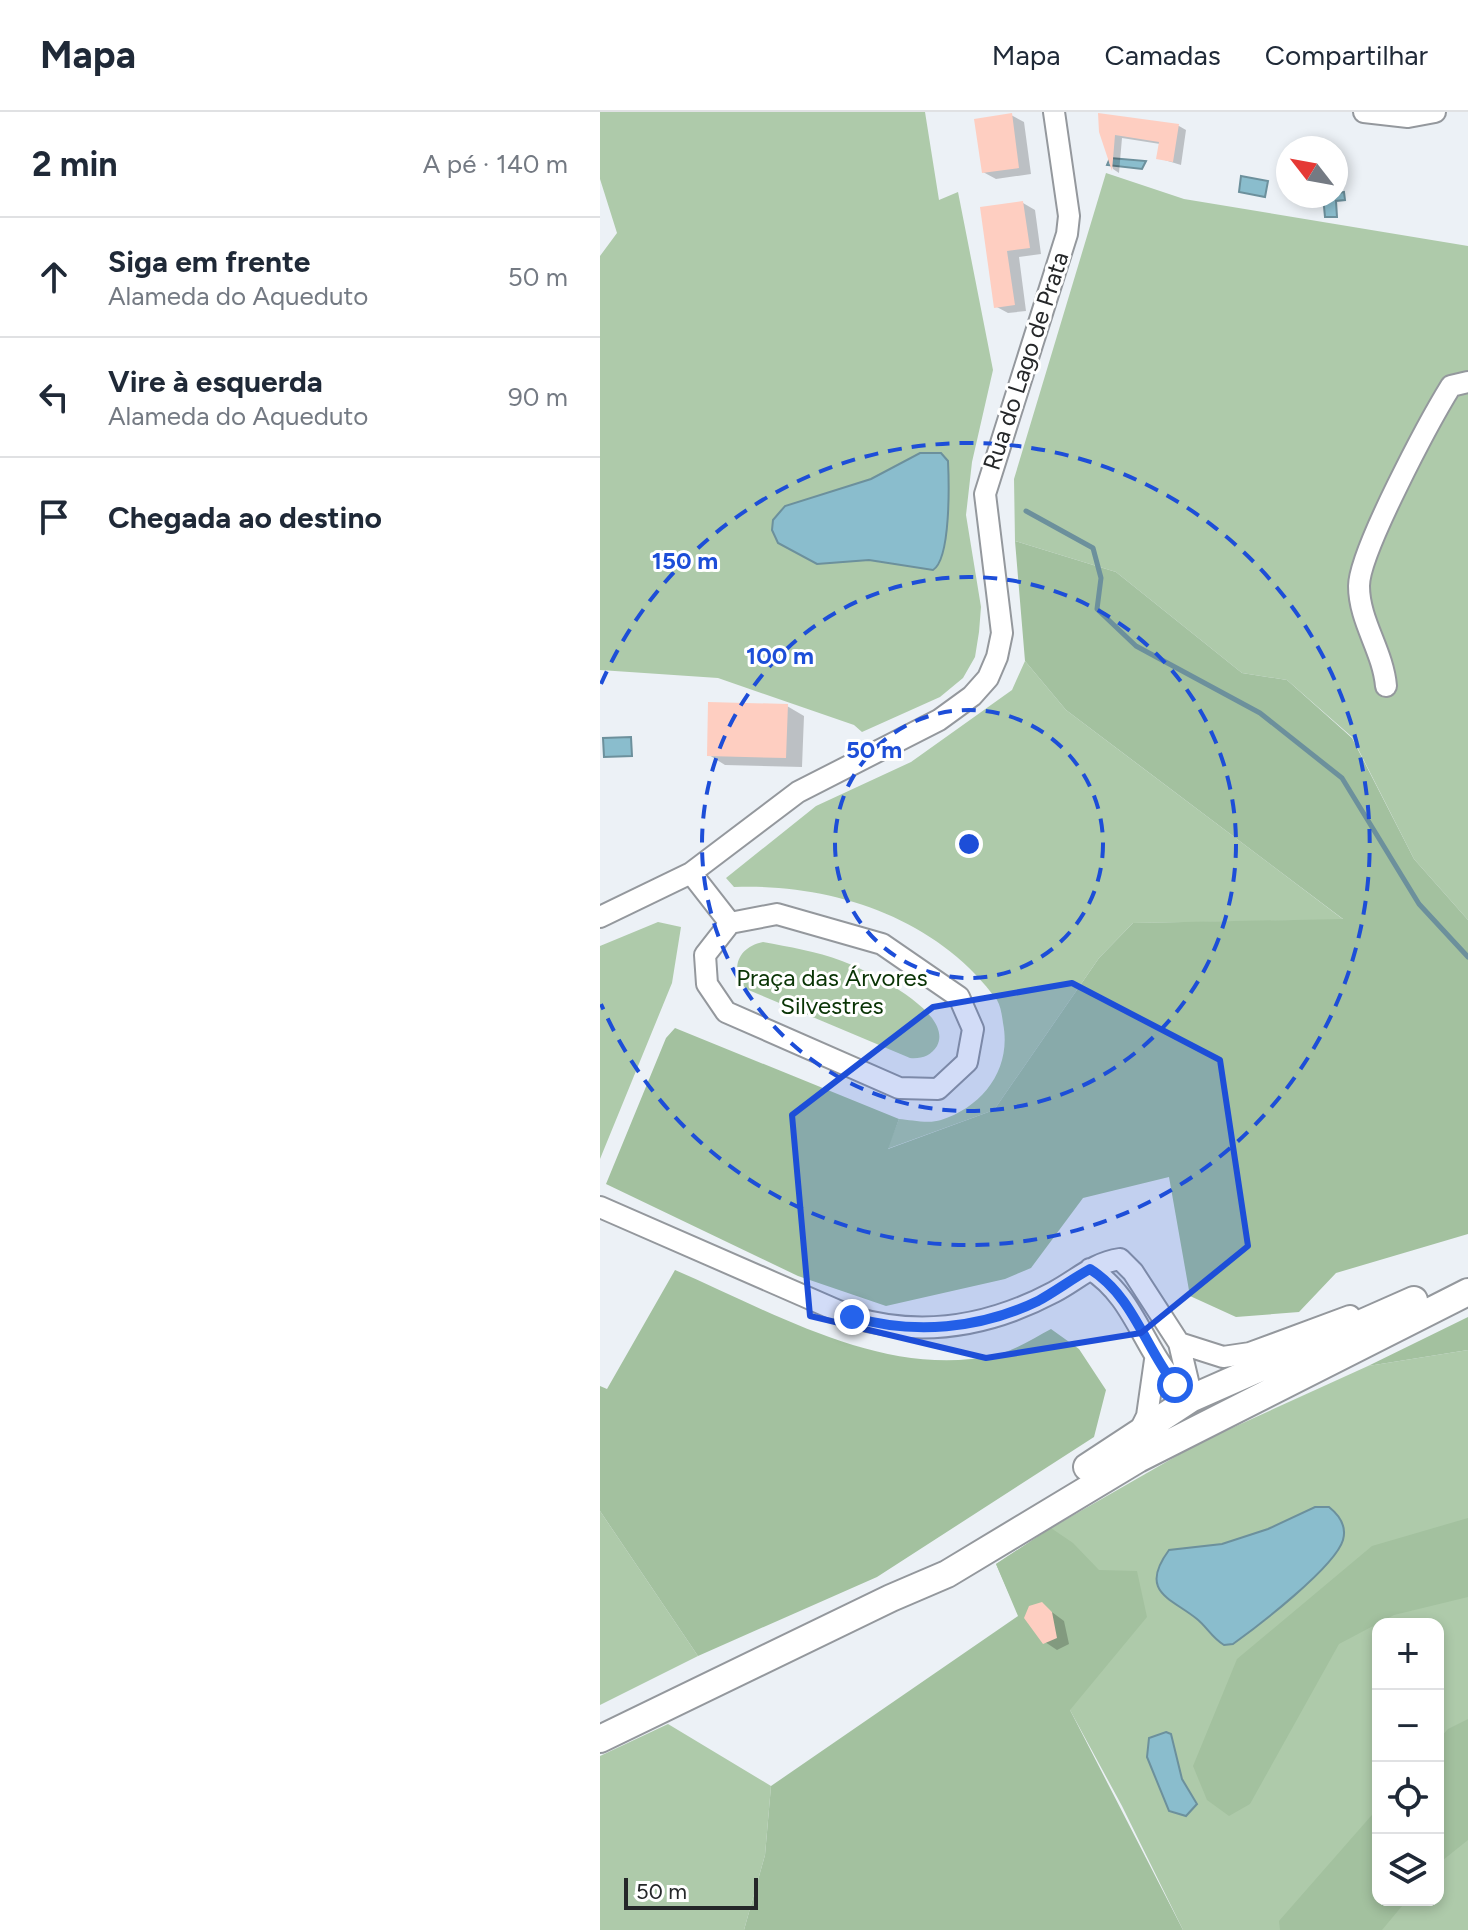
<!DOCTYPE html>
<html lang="pt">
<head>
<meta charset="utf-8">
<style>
	body { margin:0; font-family:Figtree,sans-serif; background:#f6f6f7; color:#1f2937 }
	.controls { position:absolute; right:24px; bottom:24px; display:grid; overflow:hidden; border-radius:16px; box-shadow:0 4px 12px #0003 }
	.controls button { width:72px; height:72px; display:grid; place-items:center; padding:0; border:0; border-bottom:2px solid #e0e1e3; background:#fff; color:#1f2937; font:40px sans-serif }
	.compass { position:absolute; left:676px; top:24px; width:72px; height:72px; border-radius:50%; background:#fff; box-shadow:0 4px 12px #0003; rotate:301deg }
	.scale { position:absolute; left:24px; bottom:20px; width:134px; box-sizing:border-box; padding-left:8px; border:4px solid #252729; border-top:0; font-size:22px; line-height:28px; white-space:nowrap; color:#252729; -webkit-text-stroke:6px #fff; paint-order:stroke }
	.stop { position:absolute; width:24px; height:24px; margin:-18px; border:6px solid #2563eb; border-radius:50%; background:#fff }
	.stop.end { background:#2563eb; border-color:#fff; box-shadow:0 2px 8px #0008 }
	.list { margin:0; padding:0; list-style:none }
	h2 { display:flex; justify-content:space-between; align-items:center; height:104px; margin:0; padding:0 32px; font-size:34px }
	h2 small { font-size:26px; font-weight:400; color:#747a83 }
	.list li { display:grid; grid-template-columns:52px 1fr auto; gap:24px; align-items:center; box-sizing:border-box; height:120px; padding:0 32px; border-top:2px solid #e0e1e3 }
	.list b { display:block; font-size:30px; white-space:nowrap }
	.list p { margin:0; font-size:26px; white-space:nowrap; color:#747a83 }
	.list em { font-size:26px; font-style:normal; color:#747a83 }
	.icon { flex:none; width:44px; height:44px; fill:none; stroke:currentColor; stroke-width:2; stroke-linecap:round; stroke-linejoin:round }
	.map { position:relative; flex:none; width:868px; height:1818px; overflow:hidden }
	header { display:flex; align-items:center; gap:48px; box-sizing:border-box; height:112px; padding:0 40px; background:#fff; border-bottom:2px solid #e0e1e3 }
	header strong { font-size:38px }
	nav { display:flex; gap:44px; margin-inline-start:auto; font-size:28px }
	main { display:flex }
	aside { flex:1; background:#fff }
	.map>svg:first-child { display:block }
	.green { fill:#aecaaa; fill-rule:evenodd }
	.forest { fill:#a3c19f }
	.water { fill:#8abdcd; stroke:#6c909c; stroke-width:2 }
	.shadow { fill:#0003 }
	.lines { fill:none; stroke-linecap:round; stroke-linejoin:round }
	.stream { stroke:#6c909c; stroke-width:5 }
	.building { fill:#fecec1 }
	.minor-casing { stroke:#94989d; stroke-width:24 }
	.major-casing { stroke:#94989d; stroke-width:30 }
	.minor { stroke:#fff; stroke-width:20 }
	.major { stroke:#fff; stroke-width:26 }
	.route { stroke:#2563eb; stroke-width:10 }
	.marked { fill:#1d4ed8; fill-opacity:0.2; stroke:#1d4ed8; stroke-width:6; stroke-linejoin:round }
	.ring { fill:none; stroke:#1d4ed8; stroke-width:4; stroke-dasharray:14 10 }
	.labels { text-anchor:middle; stroke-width:6; stroke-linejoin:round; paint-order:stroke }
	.street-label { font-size:24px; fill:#252729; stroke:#fff }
	.park-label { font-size:24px; fill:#093405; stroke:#fff }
	.centre { fill:#1d4ed8; stroke:#fff; stroke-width:4 }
	.ring-label { font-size:24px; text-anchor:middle; font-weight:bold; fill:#1d4ed8; stroke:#fff; stroke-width:6; stroke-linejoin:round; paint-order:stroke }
</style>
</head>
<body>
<header>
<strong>Mapa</strong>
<nav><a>Mapa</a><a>Camadas</a><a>Compartilhar</a></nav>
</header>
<main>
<aside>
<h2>2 min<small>A pé · 140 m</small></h2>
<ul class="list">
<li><svg class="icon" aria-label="ahead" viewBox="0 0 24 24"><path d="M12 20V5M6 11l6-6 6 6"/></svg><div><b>Siga em frente</b><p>Alameda do Aqueduto</p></div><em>50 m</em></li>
<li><svg class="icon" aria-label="left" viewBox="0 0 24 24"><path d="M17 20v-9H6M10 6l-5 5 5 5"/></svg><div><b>Vire à esquerda</b><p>Alameda do Aqueduto</p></div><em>90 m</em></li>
<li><svg class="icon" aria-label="arrive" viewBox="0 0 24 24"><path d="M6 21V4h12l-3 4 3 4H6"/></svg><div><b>Chegada ao destino</b></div></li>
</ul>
</aside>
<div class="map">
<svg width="868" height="1818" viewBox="0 0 868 1818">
	<rect width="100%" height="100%" fill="#ecf1f6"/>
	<!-- green -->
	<path class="green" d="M0 0H325L339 88 358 80 393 258 372 350 366 403 381 495 379 520 375 545 363 566 340 585 262 620 254 613 118 566 0 558V144L17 121 0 67Z
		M506 61 584 87 868 134V808L814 747 752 625 687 568 642 561 516 460 415 429 414 367Z
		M425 549 466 598 744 808 533 811 499 846 394 998 287 1037 299 1007C311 1008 329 1012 341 1008 384 994 412 956 403 911 402 904 401 895 397 888 338 806 232 771 134 775L126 766 216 694 311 650 412 578Z
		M58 810 81 815 72 871 0 1047V834Z
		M163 830C189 835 216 839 242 849 266 858 355 900 337 934 331 944 321 947 310 946L146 877C129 857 138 835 163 830Z
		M868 1238V1818H583L522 1694 419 1504 396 1452 451 1416 601 1330 768 1254ZM778 1512H838V1788H778Z
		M0 1399 98 1544 0 1593Z
		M68 1612 171 1674 165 1743 144 1818H0V1644Z"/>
	<!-- forest -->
	<path class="forest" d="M415 429 516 460 642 561 687 568 752 626 814 747 868 808V1122L736 1161 699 1200 636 1205 590 1184 569 1065 483 1086 431 1156 405 1167 286 1194 198 1164 6 1072 66 926 75 916 299 1007 288 1037 394 998 499 846 533 811 743 807 466 598 425 549Z
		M75 1158C173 1200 285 1268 396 1243 414 1239 434 1226 451 1217L479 1237 506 1278 494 1325 277 1465 98 1544 0 1399V1274L7 1277Z
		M868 1205V1238L768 1254Z
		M868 1406V1485L794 1503 739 1532 650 1692 629 1704 607 1688 593 1654 637 1547 772 1434Z
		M451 1416 473 1431 499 1458 537 1459 547 1505 470 1598 583 1818H144L165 1743 171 1674 418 1504 396 1452Z
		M868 1607V1728L838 1752V1628L848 1617Z
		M778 1696V1788H807L782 1818H680L679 1809Z"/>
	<!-- water -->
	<path class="water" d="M510 46 546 49 542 57 507 53Z
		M641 64 668 69 665 85 639 80Z
		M744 80 745 88 736 89 737 105H725L723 84Z
		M320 341H341L348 349C349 370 351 447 333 458L269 448 217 452 178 431 172 418 173 408 185 394 271 367Z
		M31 625 32 644 4 645 3 626Z
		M715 1395H729C739 1403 747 1414 743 1428 735 1455 658 1514 633 1532L624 1533C612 1526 607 1515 597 1507 571 1486 538 1480 569 1438L622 1432 668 1417Z
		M566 1620 571 1622 582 1667 597 1692 586 1704 569 1699 547 1645 549 1626Z"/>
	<!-- shadow -->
	<path class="shadow" d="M411 3 424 10 431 62 396 67 383 60Z
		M579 14 586 18 581 53 558 46 560 32 522 26 519 61 513 57 501 20Z
		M423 91 435 98 441 142 419 145 426 199 408 201 395 194 382 96Z
		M187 594 204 604 202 655 125 653 109 643Z
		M441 1492 464 1509 469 1532 457 1538 445 1530Z"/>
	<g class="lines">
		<!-- stream -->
		<path class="stream" d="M426 399 493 436 501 466 497 497 536 534 660 601 742 666 819 792 868 845"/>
	</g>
	<!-- building -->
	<path class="building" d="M412 1 419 56 382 61 374 7Z
		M498 1 579 12 573 50 556 47 559 30 515 23 512 59 499 20Z
		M423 89 430 136 407 139 415 193 394 196 380 95Z
		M108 590 188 592 186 646 107 644Z
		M442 1490 452 1500 457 1526 443 1532 424 1506 429 1494Z"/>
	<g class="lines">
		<!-- minor casing -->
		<g class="minor-casing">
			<path id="minor" d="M764 0 808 5 835 0
				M786 574C783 539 759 509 759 474 759 440 830 308 851 274L868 270
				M91 761 130 811 105 843 107 872 126 900 299 976 338 977 367 950 373 917 359 885 282 832 177 802 130 811
				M0 805 91 761 198 680 339 608 372 584 388 566 397 545 402 521 385 382 467 122 469 104 454 0
				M0 1095 252 1205C322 1226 390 1214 454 1180 477 1168 493 1151 520 1147L533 1160 579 1231 592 1286
				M490 1157C540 1188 545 1252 592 1286
				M579 1231 623 1245 650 1241 750 1204
				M538 1322 547 1304 555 1248"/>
		</g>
		<!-- major casing -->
		<g class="major-casing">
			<path id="major" d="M487 1355 592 1286 814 1188
				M0 1627 291 1486 347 1462 538 1347 868 1180"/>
		</g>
		<!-- minor -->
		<use href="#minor" class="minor"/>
		<!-- major -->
		<use href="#major" class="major"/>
	</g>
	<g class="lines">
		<!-- route -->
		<path class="route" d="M252 1205C314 1223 380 1217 438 1189 456 1179 472 1167 490 1157 533 1184 545 1235 575 1273"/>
	</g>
	<!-- marked area -->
	<path class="marked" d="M472 871 620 948 648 1134 541 1221 386 1246 210 1204 192 1003 333 895Z"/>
	<!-- distance rings -->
	<g class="ring">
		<circle cx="369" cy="732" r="134"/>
		<circle cx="369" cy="732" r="267"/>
		<path d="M1 572A401 401 0 1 1 1 892"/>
	</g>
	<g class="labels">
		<!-- street labels -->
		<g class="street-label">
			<text transform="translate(426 249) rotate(-72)" y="8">Rua do Lago de Prata</text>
		</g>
		<!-- park labels -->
		<g class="park-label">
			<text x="232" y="874">Praça das Árvores<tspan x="232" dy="28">Silvestres</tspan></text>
		</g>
	</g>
	<circle cx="369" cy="732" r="12" class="centre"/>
	<g class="ring-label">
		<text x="85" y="457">150 m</text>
		<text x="180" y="552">100 m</text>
		<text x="274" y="646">50 m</text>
	</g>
</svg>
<div class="controls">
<button>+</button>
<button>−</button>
<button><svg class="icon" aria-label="locate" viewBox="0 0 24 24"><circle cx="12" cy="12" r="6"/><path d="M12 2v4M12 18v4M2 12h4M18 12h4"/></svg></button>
<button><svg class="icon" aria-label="layers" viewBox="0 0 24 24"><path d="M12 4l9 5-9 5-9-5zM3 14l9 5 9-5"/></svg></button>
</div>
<svg class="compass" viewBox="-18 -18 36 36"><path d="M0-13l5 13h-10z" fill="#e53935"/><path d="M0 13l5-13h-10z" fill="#747a83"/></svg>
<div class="scale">50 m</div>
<div class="stop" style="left:575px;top:1273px"></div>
<div class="stop end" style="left:252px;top:1205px"></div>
</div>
</main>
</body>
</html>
